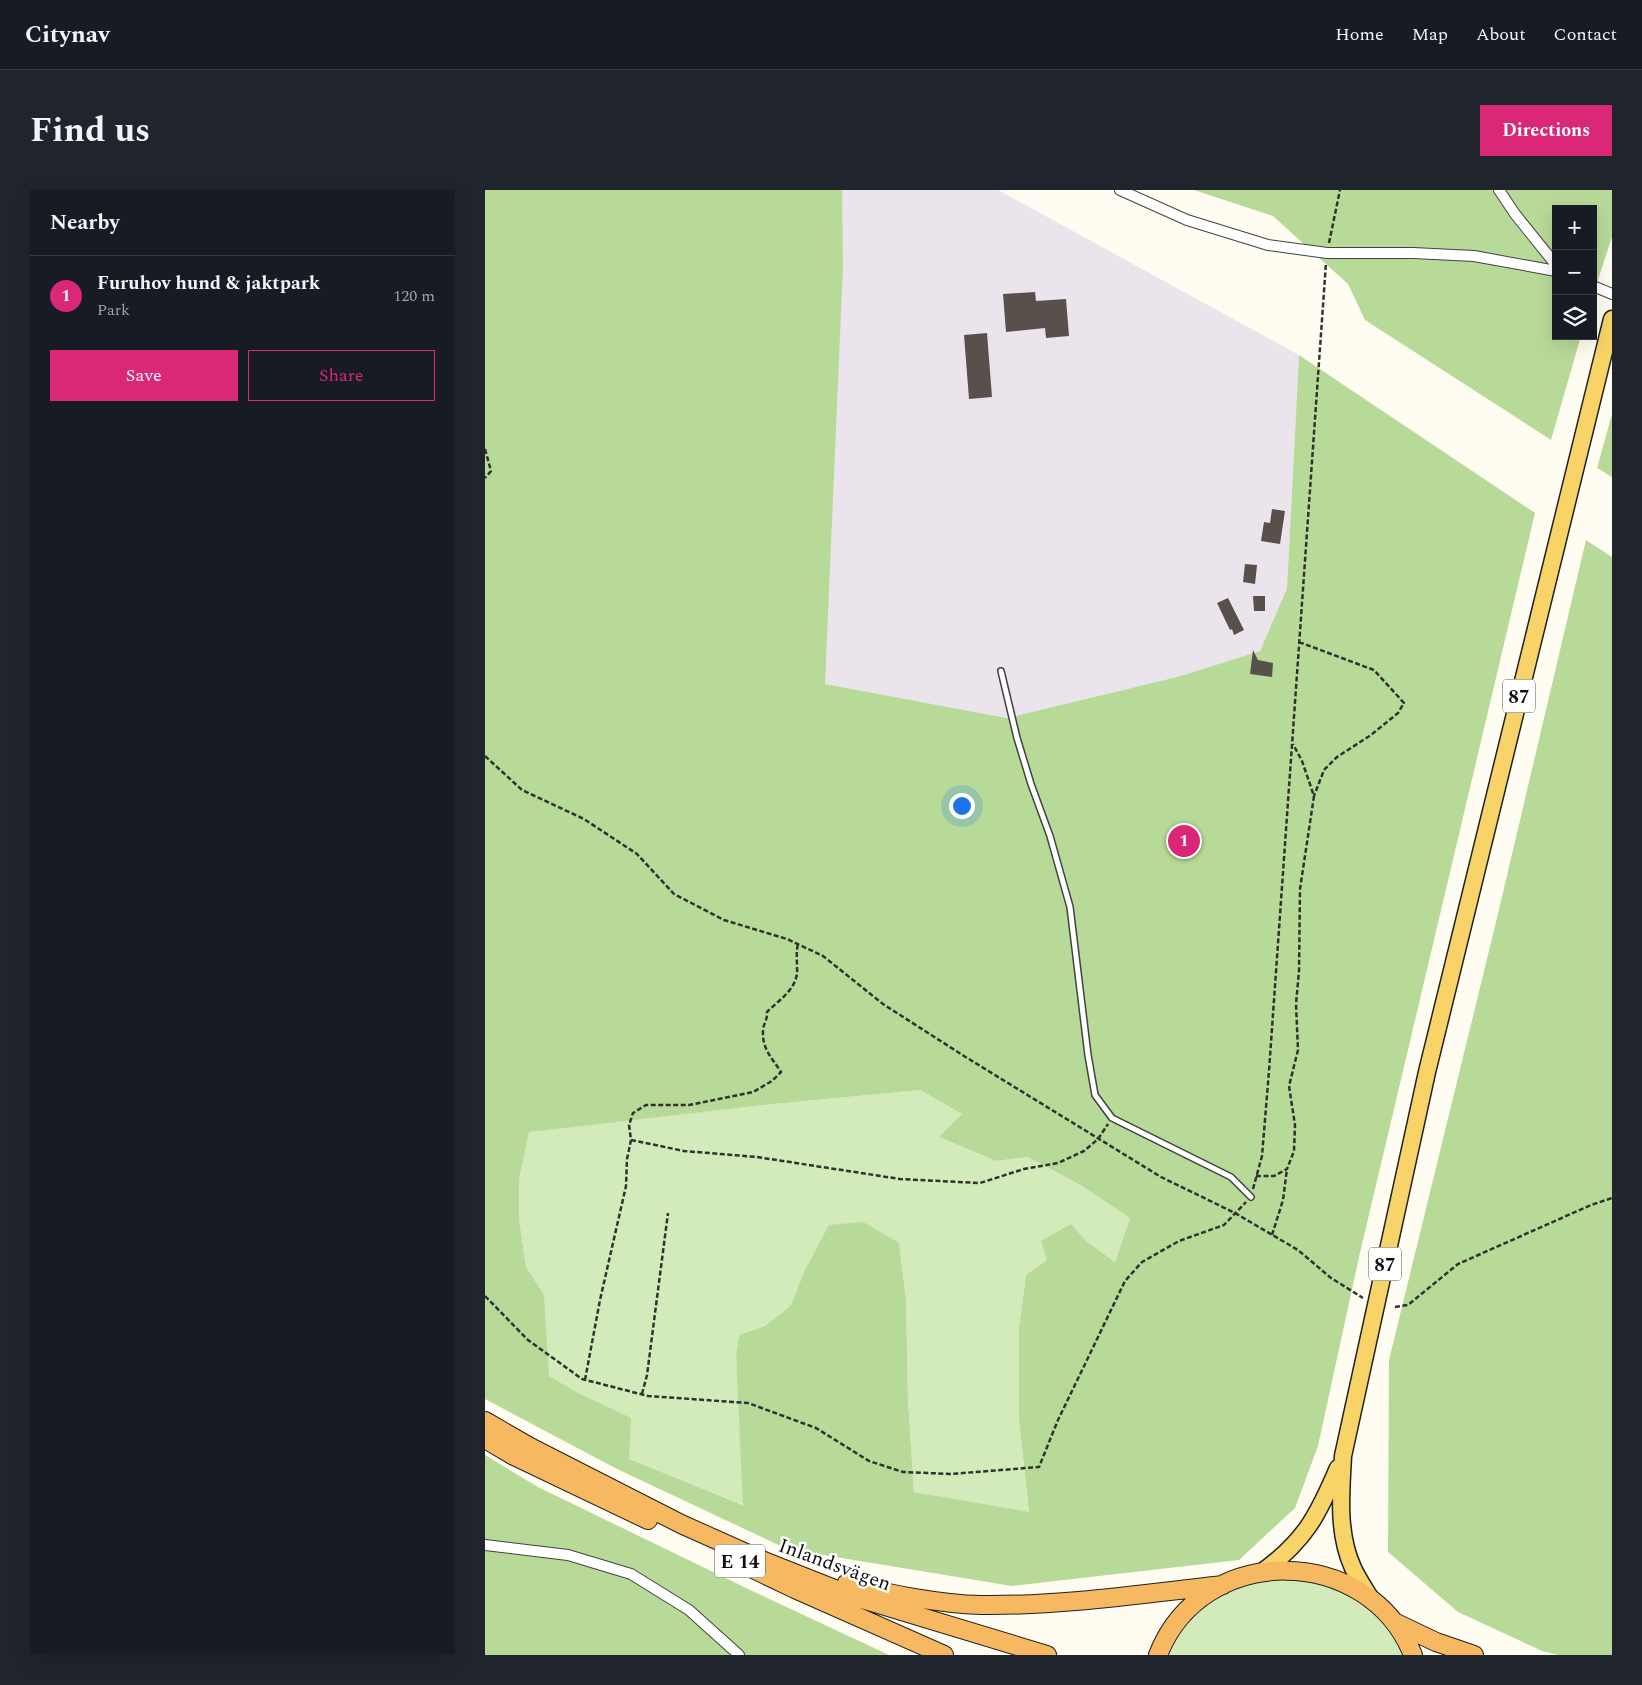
<!DOCTYPE html>
<html lang="en">
<head>
<meta charset="utf-8">
<style>
	body { margin:0; font-family:Spectral,serif; background:#20242c; color:#f1f3f6 }
	.controls { position:absolute; right:15px; top:15px; display:grid; overflow:hidden; border-radius:0px; box-shadow:0 5px 20px #0002 }
	.controls button { width:45px; height:45px; display:grid; place-items:center; padding:0; border:0; border-bottom:1px solid #363941; background:#171b24; color:#f1f3f6; font:25px sans-serif }
	.you { position:absolute; left:476px; top:615px; width:18px; height:18px; margin:-12px; border:4px solid #fff; border-radius:50%; background:#1a73e8; box-shadow:0 0 0 8px #1a73e833 }
	.badge { display:grid; place-items:center; width:32px; height:32px; border-radius:50%; background:#db2777; color:#fff; font-size:16px; font-weight:700 }
	.pin { position:absolute; translate:-50% -50%; border:2px solid #fff; box-shadow:0 1px 5px #0006 }
	.list { margin:0; padding:0; list-style:none }
	h2 { display:flex; justify-content:space-between; align-items:center; height:65px; margin:0; padding:0 20px; font-size:21px }
	h2 small { font-size:16px; font-weight:400; color:#9ea1a6 }
	.list li { display:grid; grid-template-columns:32px 1fr auto; gap:15px; align-items:center; box-sizing:border-box; height:80px; padding:0 20px; border-top:1px solid #363941 }
	.list b { display:block; font-size:19px; white-space:nowrap }
	.list p { margin:0; font-size:16px; white-space:nowrap; color:#9ea1a6 }
	.list em { font-size:16px; font-style:normal; color:#9ea1a6 }
	.actions { display:flex; gap:10px; padding:15px 20px }
	.actions a { flex:1; padding:11px 0; border:1px solid #db2777; border-radius:0px; text-align:center; font-size:18px; color:#db2777 }
	.actions .main { background:#db2777; color:#fff }
	.icon { flex:none; width:28px; height:28px; fill:none; stroke:currentColor; stroke-width:2; stroke-linecap:round; stroke-linejoin:round }
	.map { position:relative; flex:none; width:1127px; height:1465px; overflow:hidden; border-radius:0px }
	header { display:flex; align-items:center; gap:30px; box-sizing:border-box; height:70px; padding:0 25px; background:#171b24; border-bottom:1px solid #363941 }
	header strong { font-size:24px }
	nav { display:flex; gap:28px; margin-inline-start:auto; font-size:18px }
	.intro { display:flex; align-items:center; justify-content:space-between; box-sizing:border-box; height:120px; padding:0 30px }
	h1 { margin:0; font-size:35px }
	.button { padding:12px 22px; border-radius:0px; background:#db2777; color:#fff; font-size:18px; font-weight:700 }
	main { display:flex; gap:30px; padding:0 30px }
	aside { flex:1; background:#171b24; border-radius:0px; box-shadow:0 5px 20px #0002 }
	.map>svg:first-child { display:block }
	.industrial { fill:#ece4ed }
	.green { fill:#d3eaba }
	.forest { fill:#b8da99; fill-rule:evenodd }
	.building { fill:#58504b }
	.lines { fill:none; stroke-linecap:round; stroke-linejoin:round }
	.service-casing { stroke:#424242; stroke-width:8 }
	.minor-casing { stroke:#424242; stroke-width:12 }
	.primary-casing { stroke:#202020; stroke-width:19 }
	.trunk-casing { stroke:#202020; stroke-width:20 }
	.path { stroke:#313131; stroke-width:2.5; stroke-dasharray:5 2.5; stroke-linecap:butt }
	.service { stroke:#fff; stroke-width:5 }
	.minor { stroke:#fff; stroke-width:10 }
	.primary { stroke:#f8d368; stroke-width:16 }
	.trunk { stroke:#f6b861; stroke-width:18 }
	.labels { text-anchor:middle; stroke-width:5; stroke-linejoin:round; paint-order:stroke }
	.shield { fill:#fff; stroke:#575757; stroke-width:1 }
	.shield-label { font-size:19px; font-weight:bold; fill:#0f0f0f }
	.street-label { font-size:20px; fill:#0f0f0f; stroke:#fff }
</style>
</head>
<body>
<header>
<strong>Citynav</strong>
<nav><a>Home</a><a>Map</a><a>About</a><a>Contact</a></nav>
</header>
<div class="intro"><h1>Find us</h1><a class="button">Directions</a></div>
<main>
<aside>
<h2>Nearby<small></small></h2>
<ul class="list">
<li><span class="badge">1</span><div><b>Furuhov hund &amp; jaktpark</b><p>Park</p></div><em>120 m</em></li>
</ul>
<div class="actions"><a class="main">Save</a><a>Share</a></div>
</aside>
<div class="map">
<svg width="1127" height="1465" viewBox="0 0 1127 1465">
	<rect width="100%" height="100%" fill="#fffcf1"/>
	<!-- industrial -->
	<path class="industrial" d="M355 0H513L814 165 802 398 775 461 692 487 522 528 339 494Z"/>
	<!-- green -->
	<path class="green" d="M435 900 477 924 454 947 511 971 543 967 597 996 645 1028 630 1072 601 1051 585 1034 563 1070 541 1085 534 1137V1230L544 1323 429 1302 423 1210 421 1109 414 1054 319 1082 306 1115 280 1136 254 1145 251 1166 259 1315 143 1269 95 1204 64 1186 41 1077 34 1028V990L44 941 279 915Z
		M808 1389C863 1396 892 1417 918 1465H681L702 1432 717 1418 733 1407 769 1392Z"/>
	<!-- forest -->
	<path class="forest" d="M0 0H357L358 77 340 494 522 528 692 487 775 461 802 398 814 165 1050 323 874 1067 833 1256 810 1318 754 1370 527 1396 302 1359 132 1279 0 1209ZM435 900 477 924 454 947 511 971 543 967 597 996 645 1028 630 1072 601 1051 586 1034 556 1051 562 1070 541 1085 534 1137V1230L544 1322 429 1302 423 1210 421 1109 414 1053 378 1032 344 1035 319 1082 306 1115 280 1136 254 1145 251 1166 258 1315 144 1269 146 1228 95 1204 64 1186 59 1105 41 1077 34 1028V990L44 942 279 915Z
		M709 0H1127V47L1108 105V19H1071V146H1096L1066 250 880 130 863 94 788 26Z
		M1127 224V287L1112 278Z
		M1101 350 1127 367V1465H1073L1057 1461 973 1422 903 1362 904 1170 1011 732Z
		M0 1265 53 1297 259 1397 404 1465H0Z"/>
	<!-- building -->
	<path class="building" d="M550 102 551 111 581 109 584 146 561 148 560 138 521 142 518 104Z
		M502 143 507 207 484 209 479 145Z
		M787 319 800 321 795 354 776 351 779 332 785 333Z
		M760 374 772 375 770 394 758 392Z
		M768 406H780V421H769Z
		M743 408 759 440 749 445 747 439 745 440 732 413Z
		M768 460 773 470 788 473 787 487 765 484Z"/>
	<g class="lines">
		<!-- service casing -->
		<g class="service-casing">
			<path id="service" d="M516 481 532 548 546 594 565 646 585 717 603 865 610 905 627 928 746 987 766 1007"/>
		</g>
		<!-- minor casing -->
		<g class="minor-casing">
			<path id="minor" d="M635 0 702 30 783 55 842 63H928L989 66 1071 81
				M1014 0 1030 24 1071 75
				M1108 96 1127 104
				M0 1355 83 1365 146 1384 204 1420 254 1465"/>
		</g>
		<!-- primary casing -->
		<g class="primary-casing">
			<path id="primary" d="M777 1382C820 1351 833 1325 853 1278
				M886 1409C880 1399 873 1389 868 1378 852 1343 856 1304 858 1266L942 882 1127 129"/>
		</g>
		<!-- trunk casing -->
		<g class="trunk-casing">
			<path id="trunk" d="M0 1231 45 1257 196 1334 279 1371 370 1407 562 1465
				M0 1249 29 1266 163 1330
				M249 1370 310 1399 459 1465
				M362 1393C401 1404 456 1414 496 1415 577 1416 657 1404 738 1395
				M909 1432 951 1452 989 1465
				M673 1465C717 1352 883 1353 928 1465"/>
		</g>
		<!-- path -->
		<path class="path" d="M844 53 855 0
			M0 259 6 281 0 288
			M814 452 889 480 919 513 913 523 886 545 852 567 839 580 829 606
			M0 566 37 600 99 629 152 664 189 704 239 730 302 749 338 766 398 814 479 866 676 987 750 1023 813 1060 846 1088 878 1108
			M146 950 199 961 272 967 415 989 495 993 539 979 573 973 599 961 613 949 623 934
			M771 986H789L802 979 809 961 810 935 804 896 813 860 811 814 814 781 815 699 829 606 817 571 808 554
			M768 999 777 966 784 881 841 73
			M787 1045 798 1010 802 979
			M0 1106 43 1150 97 1189 163 1206 263 1213 331 1238 384 1271 418 1282 466 1284 554 1277 573 1230 640 1091 657 1072 694 1051 739 1035 761 1012
			M910 1117 923 1115 973 1074 1106 1015 1127 1008
			M100 1190 115 1110 141 996 142 969 146 950 144 935 148 923 161 915H204L268 902 287 891 296 882C287 868 277 859 278 841 278 834 283 829 282 822 295 809 314 798 312 777 312 769 311 762 313 754
			M157 1204 162 1185 183 1023"/>
		<!-- service -->
		<use href="#service" class="service"/>
		<!-- minor -->
		<use href="#minor" class="minor"/>
		<!-- primary -->
		<use href="#primary" class="primary"/>
		<!-- trunk -->
		<use href="#trunk" class="trunk"/>
	</g>
	<g class="labels">
		<!-- shield labels -->
		<g class="shield">
			<rect x="1018" y="489.5" width="32" height="33" rx="4"/>
			<rect x="884" y="1057.5" width="32" height="33" rx="4"/>
			<rect x="230" y="1354.5" width="50" height="33" rx="4"/>
		</g>
		<g class="shield-label">
			<text x="1034" y="513">87</text>
			<text x="900" y="1081">87</text>
			<text x="255" y="1378">E 14</text>
		</g>
		<!-- street labels -->
		<g class="street-label">
			<text transform="translate(350 1374) rotate(20)" y="7">Inlandsvägen</text>
		</g>
	</g>
</svg>
<div class="controls">
<button>+</button>
<button>−</button>
<button><svg class="icon" aria-label="layers" viewBox="0 0 24 24"><path d="M12 4l9 5-9 5-9-5zM3 14l9 5 9-5"/></svg></button>
</div>
<div class="you"></div>
<div class="pin badge" style="left:699px;top:651px">1</div>
</div>
</main>
</body>
</html>
